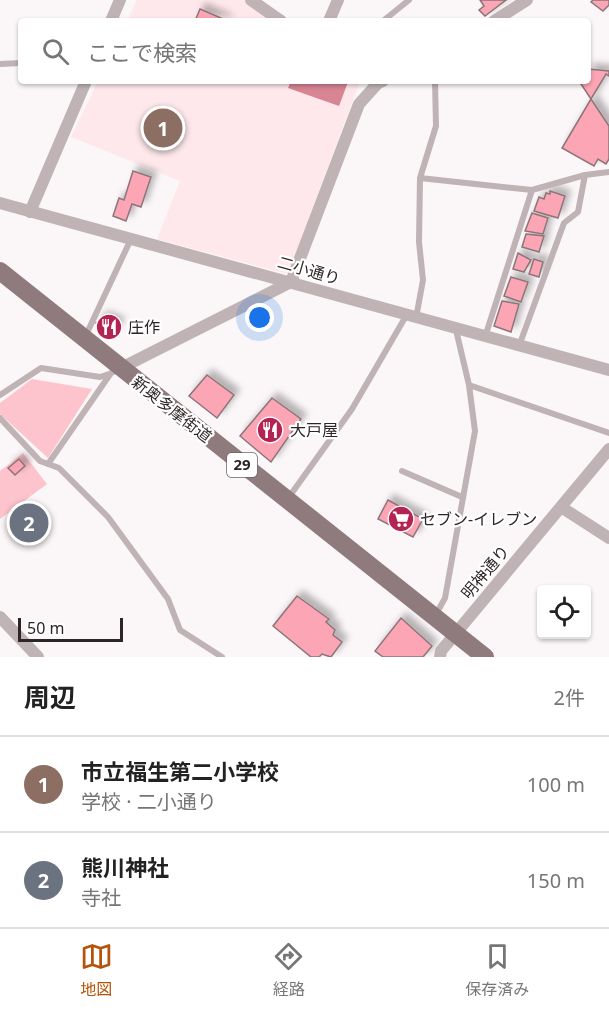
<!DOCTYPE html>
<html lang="ja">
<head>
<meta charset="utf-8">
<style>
	body { margin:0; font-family:"Noto Sans","Noto Sans JP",sans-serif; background:#f2f2f2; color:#222 }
	.controls { position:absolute; right:18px; bottom:18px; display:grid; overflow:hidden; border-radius:6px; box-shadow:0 2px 4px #0004 }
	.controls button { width:54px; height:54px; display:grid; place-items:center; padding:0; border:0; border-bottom:2px solid #e0e0e0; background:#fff; color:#222; font:30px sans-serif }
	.scale { position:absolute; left:18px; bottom:15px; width:105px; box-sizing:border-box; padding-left:6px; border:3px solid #2e2526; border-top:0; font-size:16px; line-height:21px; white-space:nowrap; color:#2e2526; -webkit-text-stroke:4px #fff; paint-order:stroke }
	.you { position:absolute; left:260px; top:318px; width:21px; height:21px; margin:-15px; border:4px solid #fff; border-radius:50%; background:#1a73e8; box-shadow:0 0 0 9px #1a73e833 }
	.badge { display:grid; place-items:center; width:39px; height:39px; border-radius:50%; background:#b45309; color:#fff; font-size:20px; font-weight:700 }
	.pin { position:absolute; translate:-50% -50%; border:3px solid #fff; box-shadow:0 2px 6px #0006 }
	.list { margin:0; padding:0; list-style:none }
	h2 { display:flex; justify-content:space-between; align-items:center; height:78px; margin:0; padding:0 24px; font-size:26px }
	h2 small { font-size:20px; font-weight:400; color:#767676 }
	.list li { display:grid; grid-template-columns:39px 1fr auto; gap:18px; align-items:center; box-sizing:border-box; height:96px; padding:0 24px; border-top:2px solid #e0e0e0 }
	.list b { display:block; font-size:22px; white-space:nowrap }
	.list p { margin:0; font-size:20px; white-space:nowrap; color:#767676 }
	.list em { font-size:20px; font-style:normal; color:#767676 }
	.icon { flex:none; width:33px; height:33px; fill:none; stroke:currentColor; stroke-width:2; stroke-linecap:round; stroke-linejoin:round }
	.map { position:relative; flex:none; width:609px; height:657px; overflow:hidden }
	.search { position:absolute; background:#fff; box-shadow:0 2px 4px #0004; left:18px; right:18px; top:18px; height:66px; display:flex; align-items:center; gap:15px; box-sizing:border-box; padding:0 21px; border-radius:6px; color:#767676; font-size:22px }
	.sheet { height:270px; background:#fff }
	nav { display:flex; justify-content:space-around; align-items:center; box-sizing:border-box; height:84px; border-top:2px solid #e0e0e0; background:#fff; font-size:16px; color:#767676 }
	nav a { display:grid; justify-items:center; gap:3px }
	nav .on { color:#b45309 }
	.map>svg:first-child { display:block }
	.built { fill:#fee8eb }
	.green { fill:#fec4cd }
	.water { fill:#d78493 }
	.building { fill:#fba5b5; stroke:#8c7578; stroke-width:1.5; filter:url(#shadow) }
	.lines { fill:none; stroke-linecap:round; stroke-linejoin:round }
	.service { stroke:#bfb3b5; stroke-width:6 }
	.minor { stroke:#bfb3b5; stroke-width:12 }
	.primary { stroke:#8f7a7d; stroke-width:18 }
	.labels { text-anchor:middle; stroke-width:4.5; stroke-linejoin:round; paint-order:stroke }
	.shield { fill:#fff; stroke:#6d6667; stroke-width:1.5 }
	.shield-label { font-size:15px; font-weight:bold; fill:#2e2526 }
	.street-label { font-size:16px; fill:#2e2526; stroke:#fff }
	.poi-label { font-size:16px; fill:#2e2526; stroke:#fff; text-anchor:start }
</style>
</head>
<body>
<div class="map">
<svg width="609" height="657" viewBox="0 0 609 657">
	<defs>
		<filter id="shadow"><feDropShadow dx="5.5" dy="-5.5" stdDeviation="3" flood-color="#0004"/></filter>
	</defs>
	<rect width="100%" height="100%" fill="#fbf6f7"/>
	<!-- built -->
	<path class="built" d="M137 0H243L272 21H127Z
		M98 81H354L359 84 288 274 157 239 180 181 71 137Z"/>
	<!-- green -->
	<path class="green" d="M32 379 92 389 48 458 0 414V403Z
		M23 453 47 484 0 519V471Z"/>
	<!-- water -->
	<path class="water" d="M291 81H345L348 82 339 106 288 88Z"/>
	<!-- building -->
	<path class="building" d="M480 0H506L485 16 479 10 484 6Z
		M593 0H609V5L603 11 591 2Z
		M200 9 228 21H195Z
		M588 69 609 71V76L606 74 591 99 579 81H588Z
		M591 99 609 126V159L606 164 598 159 594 166 562 148Z
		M133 171 151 177 141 207 132 204 126 221 113 216 119 198 124 200Z
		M550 191 565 196 558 218 534 211 539 197 544 199 546 193 550 194Z
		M532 213 548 218 543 234 525 231Z
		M526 234 544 236 539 252 522 247Z
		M518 253 531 260 524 272 513 269Z
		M534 259 543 262 539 277 529 274Z
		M511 277 528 282 521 302 504 296Z
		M502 301 519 304 511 332 494 326Z
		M103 317 119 323 111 335 96 323Z
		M207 375 234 395 217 418 189 396Z
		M272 398 301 419 271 462 240 436Z
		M19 459 25 466 15 475 8 468Z
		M388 500 423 519 413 537 378 519Z
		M297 596 329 619 326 622 335 630 333 635 342 642 331 657 322 654 319 657H311L273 626Z
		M401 618 432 646 423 657H383L375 651Z"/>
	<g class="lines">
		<!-- service -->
		<path class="service" d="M383 21 409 0
			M0 64 21 63
			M420 178 532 190 585 175 609 172
			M416 318 423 280 419 242 420 178 436 126 435 81
			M86 335 131 239
			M485 337 532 190
			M519 346 564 223 578 212 585 175
			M469 385 609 433
			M0 395 41 368 100 377 109 374
			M0 418 40 461 59 468 108 517 168 599 180 630 222 657
			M48 464 111 373 119 369
			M402 471 462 497
			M289 497 352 409 406 316
			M435 616 445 598 475 431 469 385 456 330"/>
		<!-- minor -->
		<path class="minor" d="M251 0 281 21
			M111 21 120 0
			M329 21 338 0
			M494 21 527 0
			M0 203 609 370
			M30 212 86 81
			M121 368 291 282 359 104 378 83 383 81
			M561 507 609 538
			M0 617 38 657
			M440 657 441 651 609 449"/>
		<!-- primary -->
		<path class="primary" d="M0 271 485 657"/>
	</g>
	<!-- icons -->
	<defs>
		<g id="restaurant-disc" transform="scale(1.35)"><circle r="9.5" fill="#b42453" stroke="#fff"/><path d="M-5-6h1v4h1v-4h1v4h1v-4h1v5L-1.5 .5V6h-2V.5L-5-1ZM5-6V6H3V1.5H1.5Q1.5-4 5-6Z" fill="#fff"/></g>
		<g id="supermarket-disc" transform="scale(1.35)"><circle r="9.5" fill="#b42453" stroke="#fff"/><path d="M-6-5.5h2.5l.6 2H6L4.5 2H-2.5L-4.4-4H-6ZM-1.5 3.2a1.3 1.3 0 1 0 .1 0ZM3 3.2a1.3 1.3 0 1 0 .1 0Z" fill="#fff"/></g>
	</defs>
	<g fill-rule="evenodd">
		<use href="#restaurant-disc" x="109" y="327"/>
		<use href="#restaurant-disc" x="270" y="430"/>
		<use href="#supermarket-disc" x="401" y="519"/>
	</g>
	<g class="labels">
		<!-- shield labels -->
		<rect class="shield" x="227" y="453" width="30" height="24" rx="4.5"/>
		<g class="shield-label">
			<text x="242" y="470">29</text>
		</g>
		<!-- street labels -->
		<g class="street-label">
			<text transform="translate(309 270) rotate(16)" y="6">二小通り</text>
			<text transform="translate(172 409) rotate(38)" y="6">新奥多摩街道</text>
			<text transform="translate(485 572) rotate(-50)" y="6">明神通り</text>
		</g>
		<!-- poi labels -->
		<g class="poi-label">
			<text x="128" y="333">庄作</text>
			<text x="290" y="436">大戸屋</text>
			<text x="420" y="525">セブン-イレブン</text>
		</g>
	</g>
</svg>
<div class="controls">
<button><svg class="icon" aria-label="locate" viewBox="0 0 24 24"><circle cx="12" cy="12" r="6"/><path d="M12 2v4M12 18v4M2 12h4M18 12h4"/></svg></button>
</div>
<div class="scale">50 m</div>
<div class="you"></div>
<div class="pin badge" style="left:163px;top:128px;background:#8d6e63">1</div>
<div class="pin badge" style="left:29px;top:523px;background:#6b7280">2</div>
<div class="search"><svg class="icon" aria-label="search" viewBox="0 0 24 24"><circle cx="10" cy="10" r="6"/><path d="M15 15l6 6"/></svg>ここで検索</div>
</div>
<section class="sheet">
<h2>周辺<small>2件</small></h2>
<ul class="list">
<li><span class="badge" style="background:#8d6e63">1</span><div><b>市立福生第二小学校</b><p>学校 · 二小通り</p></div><em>100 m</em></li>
<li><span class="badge" style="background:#6b7280">2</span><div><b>熊川神社</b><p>寺社</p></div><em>150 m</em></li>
</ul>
</section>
<nav>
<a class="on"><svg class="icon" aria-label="map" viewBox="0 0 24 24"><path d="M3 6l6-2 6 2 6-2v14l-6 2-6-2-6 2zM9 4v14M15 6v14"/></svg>地図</a>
<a><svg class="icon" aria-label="directions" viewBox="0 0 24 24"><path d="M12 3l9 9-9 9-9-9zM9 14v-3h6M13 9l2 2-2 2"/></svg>経路</a>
<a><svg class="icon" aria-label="saved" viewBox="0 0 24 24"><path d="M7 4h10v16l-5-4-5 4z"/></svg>保存済み</a>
</nav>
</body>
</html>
